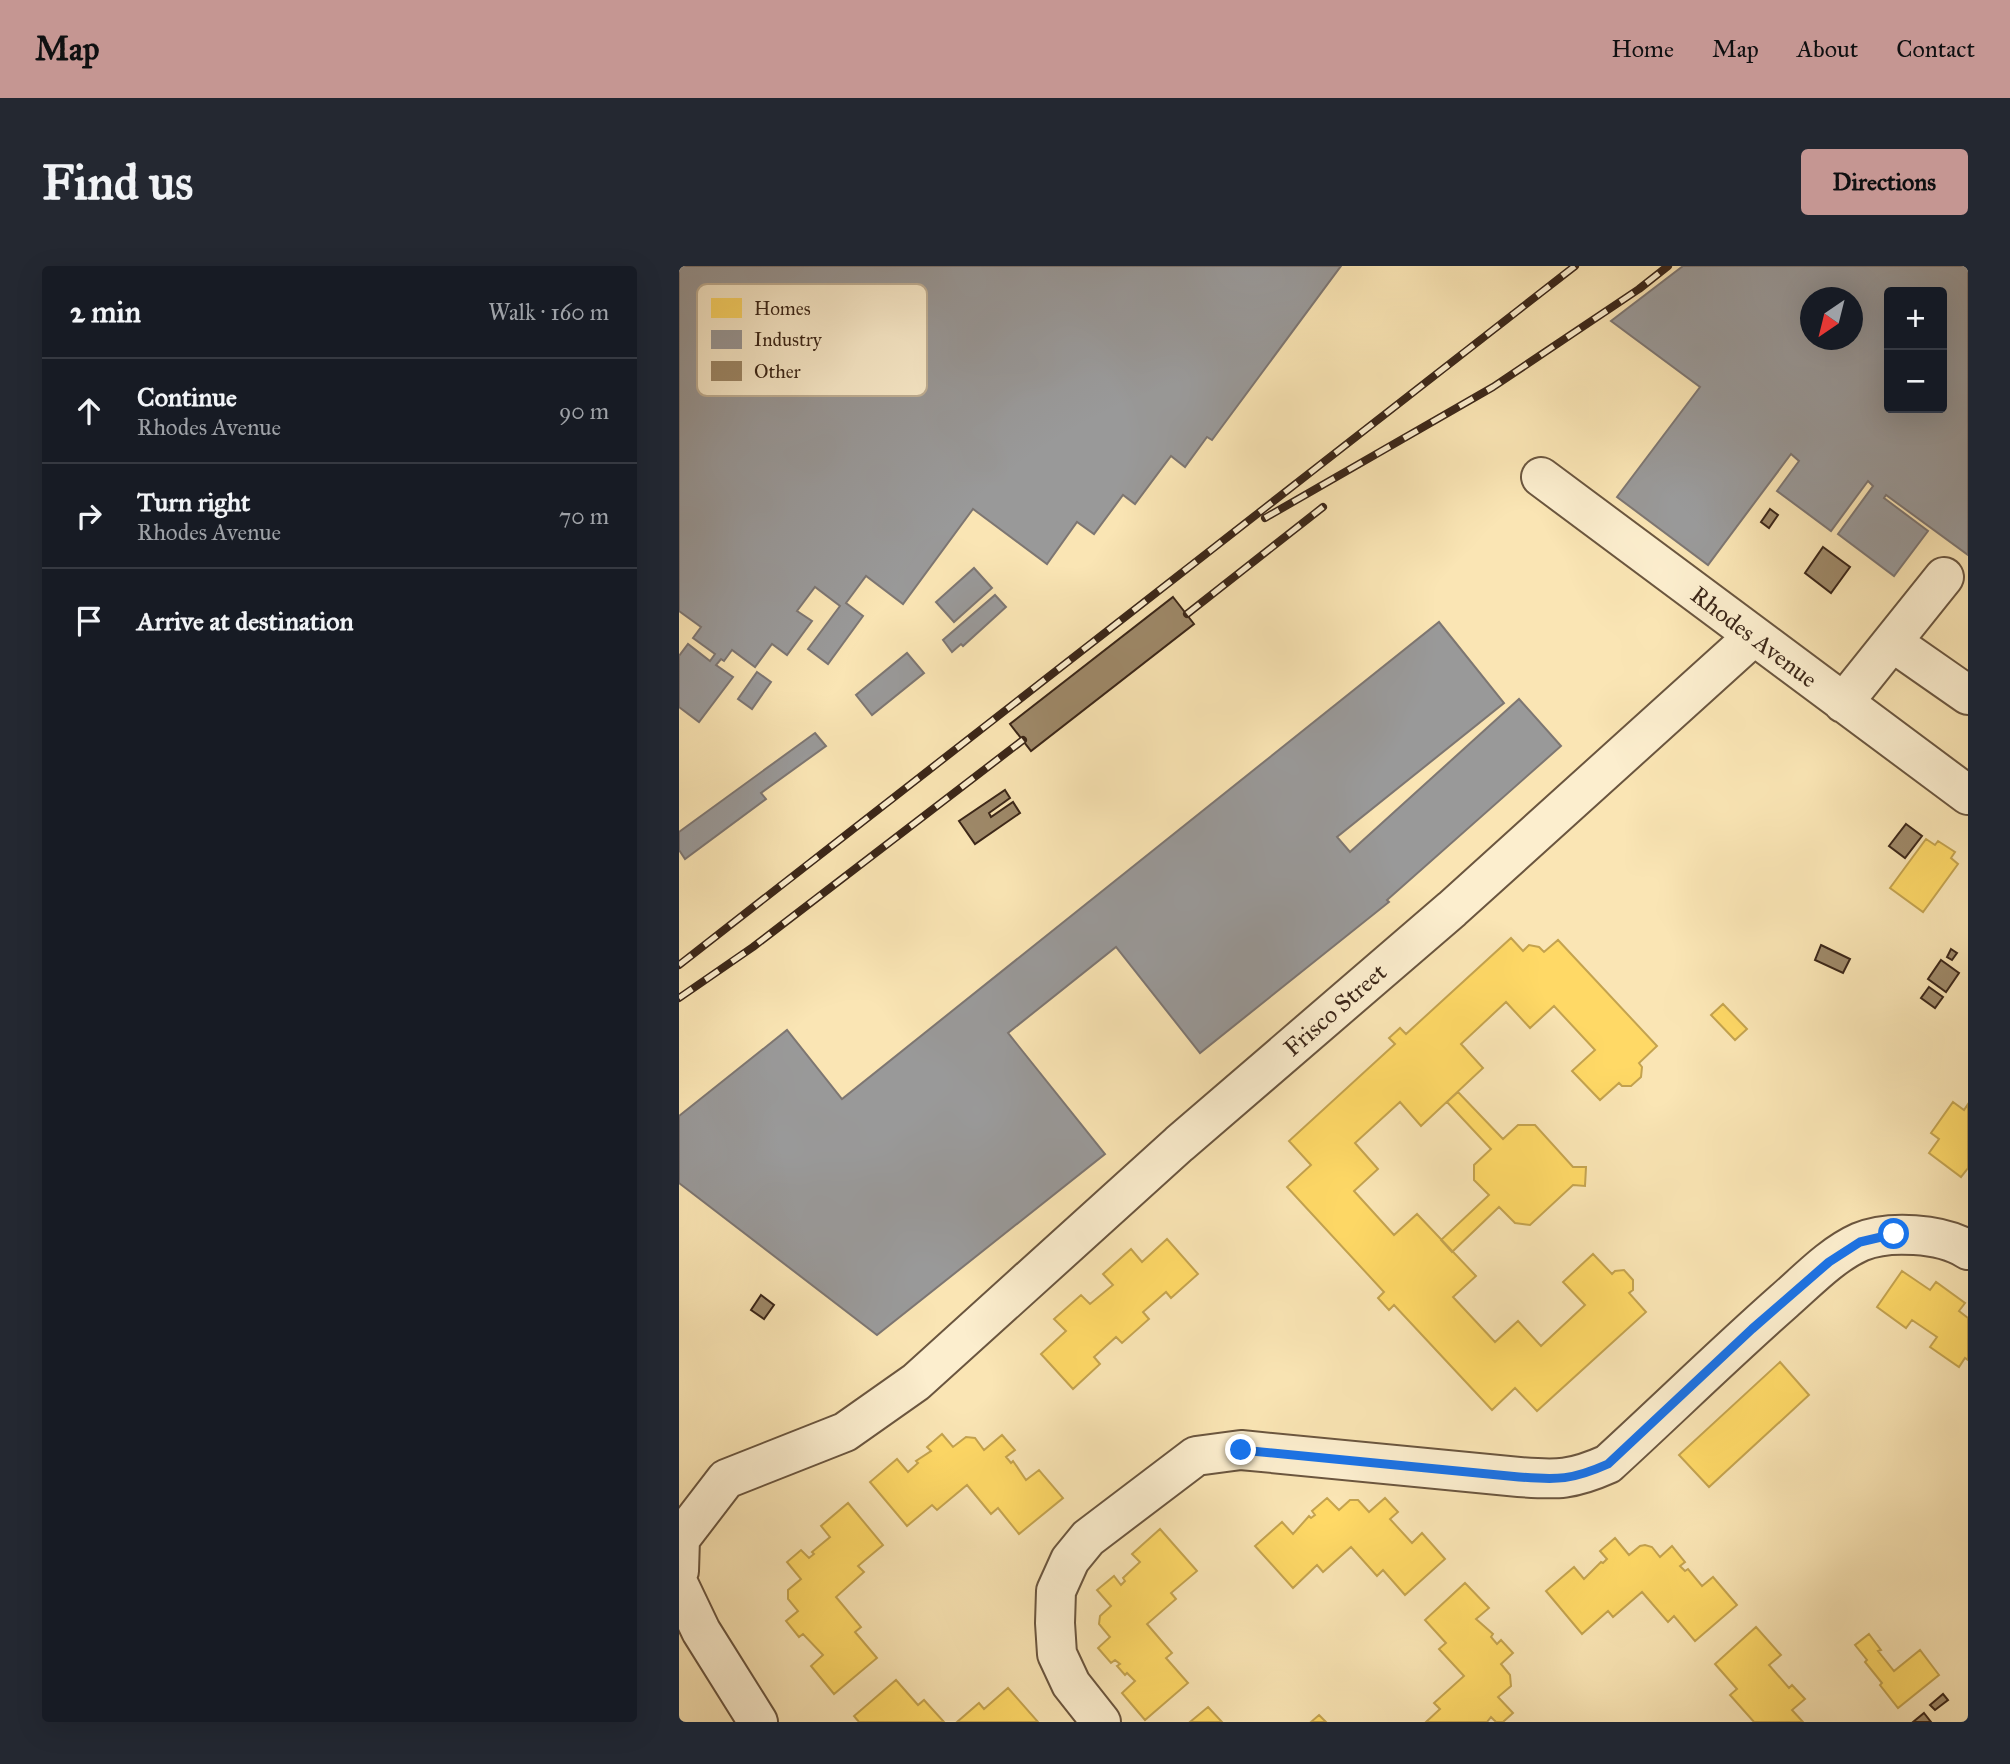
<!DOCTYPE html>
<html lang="en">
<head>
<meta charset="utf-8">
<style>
	body { margin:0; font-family:"IM FELL Great Primer",serif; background:#242831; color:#f1f3f6 }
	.controls { position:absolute; right:21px; top:21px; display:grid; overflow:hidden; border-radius:7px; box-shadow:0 7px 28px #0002 }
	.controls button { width:63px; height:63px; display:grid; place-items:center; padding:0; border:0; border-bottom:2px solid #363941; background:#171b24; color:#f1f3f6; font:35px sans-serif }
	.compass { position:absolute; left:1121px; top:21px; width:63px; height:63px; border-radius:50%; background:#171b24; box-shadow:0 7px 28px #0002; rotate:215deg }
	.stop { position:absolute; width:21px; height:21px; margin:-16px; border:5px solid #1a73e8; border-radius:50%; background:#fff }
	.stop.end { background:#1a73e8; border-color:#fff; box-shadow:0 2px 7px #0008 }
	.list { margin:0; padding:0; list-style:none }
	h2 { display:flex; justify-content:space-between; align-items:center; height:91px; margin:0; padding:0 28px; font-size:30px }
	h2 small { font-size:23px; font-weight:400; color:#9ea1a6 }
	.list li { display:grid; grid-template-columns:46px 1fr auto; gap:21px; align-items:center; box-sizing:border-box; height:105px; padding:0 28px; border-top:2px solid #363941 }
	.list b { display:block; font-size:26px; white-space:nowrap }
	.list p { margin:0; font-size:23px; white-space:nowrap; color:#9ea1a6 }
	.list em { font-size:23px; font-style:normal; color:#9ea1a6 }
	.icon { flex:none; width:38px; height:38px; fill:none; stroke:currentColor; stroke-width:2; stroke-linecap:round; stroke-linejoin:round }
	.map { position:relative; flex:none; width:1289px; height:1456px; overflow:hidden; border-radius:7px }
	header { display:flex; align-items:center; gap:42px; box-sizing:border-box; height:98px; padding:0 35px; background:#c59692; color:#111 }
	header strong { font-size:33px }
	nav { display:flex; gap:38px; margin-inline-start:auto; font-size:24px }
	.intro { display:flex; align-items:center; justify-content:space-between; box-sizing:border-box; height:168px; padding:0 42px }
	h1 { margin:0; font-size:49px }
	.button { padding:18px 32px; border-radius:7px; background:#c59692; color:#111; font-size:24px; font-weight:700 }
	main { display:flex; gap:42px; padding:0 42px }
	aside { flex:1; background:#171b24; border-radius:7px; box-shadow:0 7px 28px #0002 }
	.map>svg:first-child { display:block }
	.homes { fill:#ffd966; stroke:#c4a34f; stroke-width:2 }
	.industry { fill:#999; stroke:#7d7672; stroke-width:2; fill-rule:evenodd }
	.building { fill:#9e8969; stroke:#3b2618; stroke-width:2 }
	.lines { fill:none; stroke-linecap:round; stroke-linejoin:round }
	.minor-casing { stroke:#6b563f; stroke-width:42 }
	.minor { stroke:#fceece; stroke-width:38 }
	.rail-casing { stroke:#3b2618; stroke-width:8 }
	.rail { stroke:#fceece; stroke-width:5; stroke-dasharray:16; stroke-linecap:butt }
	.route { stroke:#1a73e8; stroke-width:9 }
	.labels { text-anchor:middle; stroke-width:7; stroke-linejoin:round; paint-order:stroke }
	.street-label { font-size:24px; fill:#3b2618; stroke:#fceece }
	.key { fill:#fceece; stroke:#c2b297; stroke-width:2 }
	.key-label { font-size:19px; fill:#3b2618 }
</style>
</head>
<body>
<header>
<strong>Map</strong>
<nav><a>Home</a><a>Map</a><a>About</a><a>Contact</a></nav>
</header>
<div class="intro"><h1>Find us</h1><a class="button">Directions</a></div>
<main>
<aside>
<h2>2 min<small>Walk · 160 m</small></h2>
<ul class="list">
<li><svg class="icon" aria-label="ahead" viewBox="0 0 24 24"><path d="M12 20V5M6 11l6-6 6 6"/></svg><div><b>Continue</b><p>Rhodes Avenue</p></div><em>90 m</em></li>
<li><svg class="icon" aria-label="right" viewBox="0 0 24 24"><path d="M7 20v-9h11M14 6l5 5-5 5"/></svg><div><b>Turn right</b><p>Rhodes Avenue</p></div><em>70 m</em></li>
<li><svg class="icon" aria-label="arrive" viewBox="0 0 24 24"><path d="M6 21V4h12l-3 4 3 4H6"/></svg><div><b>Arrive at destination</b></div></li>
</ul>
</aside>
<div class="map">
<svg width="1289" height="1456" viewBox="0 0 1289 1456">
	<rect width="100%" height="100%" fill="#fae5b4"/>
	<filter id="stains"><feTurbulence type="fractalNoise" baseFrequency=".00286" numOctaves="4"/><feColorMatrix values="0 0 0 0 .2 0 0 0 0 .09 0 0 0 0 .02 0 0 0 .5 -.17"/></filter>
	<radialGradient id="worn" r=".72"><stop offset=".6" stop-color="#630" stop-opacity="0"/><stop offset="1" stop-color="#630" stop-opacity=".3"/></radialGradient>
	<!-- homes -->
	<path class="homes" d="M1247 573 1256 579 1259 575 1276 586 1272 592 1279 598 1244 646 1211 622Z
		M832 672 844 685 850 679 860 681 865 686 879 674 978 780 960 797 963 801 962 811 952 820H943L940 817 921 834 893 805 916 784 875 740 851 762 827 736 782 778 804 802 742 860 721 836 676 877 699 903 675 925 715 969 738 948 797 1010 774 1031 816 1076 839 1055 862 1080 906 1039 884 1016 914 988 933 1008 936 1005 945 1004 954 1014V1024L950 1027 967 1046 858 1145 836 1122 813 1144 715 1039 710 1044 699 1032 705 1026 608 921 632 899 610 875 716 778 710 772 721 762 727 768Z
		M1044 738 1068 763 1056 774 1032 749Z
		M779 826 824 873 839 859H856L894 901H907L906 920 894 919 851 959 836 957 820 941 773 986 762 974 810 929 795 914V899L812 883 768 836Z
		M1274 836 1285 844 1289 838V902L1282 911 1250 887 1260 873 1252 867Z
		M488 973 519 1008 492 1032 487 1026 464 1046 470 1053 443 1077 437 1071 415 1091 421 1098 394 1123 362 1088 387 1065 375 1053 402 1029 411 1038 434 1019 424 1008 452 983 463 996Z
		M1223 1005 1251 1024 1257 1016 1286 1037 1280 1045 1289 1052V1094L1286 1092 1280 1101 1251 1081 1258 1071 1233 1054 1227 1062 1198 1041Z
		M1101 1096 1130 1129 1030 1221 1000 1189Z
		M263 1168 274 1181 287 1171 296 1172 305 1184 323 1169 336 1184 327 1191 332 1197 334 1195 347 1214 360 1204 384 1232 340 1268 319 1242 312 1248 288 1219 258 1244 253 1239 228 1260 191 1216 218 1193 229 1206 239 1197 237 1195 252 1185 248 1181Z
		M648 1232 660 1244 671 1234H679L690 1246 706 1232 719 1246 711 1253 733 1277 743 1267 766 1293 726 1329 704 1304 698 1310 672 1281 644 1306 638 1299 614 1322 576 1280 603 1256 614 1268 630 1250 632 1252 636 1249 633 1245Z
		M169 1237 204 1279 179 1300 185 1306 157 1331 182 1361 176 1366 198 1392 155 1428 132 1400 144 1389 124 1368 120 1371 107 1355 119 1345 109 1333V1324L122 1313 108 1296 122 1284 130 1292 135 1288 133 1286 151 1271 142 1260Z
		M481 1263 518 1305 492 1327 497 1333 468 1358 493 1387 487 1392 509 1417 466 1454 443 1427 456 1415 448 1407 446 1409 438 1400 441 1398 436 1394 432 1397 419 1382 431 1371 420 1358 421 1350 432 1340 418 1324 435 1310 442 1319 446 1315 444 1312 461 1296 453 1288Z
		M936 1272 950 1289 961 1280 966 1279 973 1281 981 1291 993 1280 1006 1296 1001 1300 1006 1305 1009 1303 1023 1320 1034 1311 1058 1339 1016 1375 995 1350 989 1356 963 1326 934 1351 929 1345 903 1368 867 1325 895 1301 905 1313 922 1296 924 1297 928 1293 921 1285Z
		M786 1317 810 1342 797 1353 814 1368 812 1371 818 1378 822 1374 834 1387 822 1398 831 1409 832 1420 819 1431 834 1447 824 1456H817L812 1451 808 1456H747L761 1443 755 1437 785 1410 760 1383 767 1377 746 1354Z
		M1077 1361 1102 1389 1090 1399 1110 1422 1113 1419 1126 1433 1113 1444 1124 1456H1075L1051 1429 1058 1423 1036 1398Z
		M1190 1368 1202 1384 1199 1385 1215 1405 1241 1384 1260 1409 1219 1442 1201 1419 1203 1417 1186 1396 1188 1394 1176 1379Z
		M217 1414 239 1439 245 1434 265 1456H180L175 1450Z
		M329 1422 359 1456H278L300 1437 305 1443Z
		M529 1441 543 1456H511Z
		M640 1449 647 1456H632Z"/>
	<!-- industry -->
	<path class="industry" d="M0 0H662L533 174 528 171 506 201 492 190 456 238 444 229 415 268 398 256 368 298 294 243 224 338 187 310 167 337 184 350 149 398 129 383 161 340 136 321 118 345 133 355 108 389 93 378 76 401 53 384 45 395 42 393 37 399 54 411 20 456 0 441V390L9 378 31 395 36 388 14 372 22 361 0 345Z
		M1004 0H1289V289L1207 229 1205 232 1249 265 1215 310 1159 268 1194 220 1189 215 1152 265 1098 225 1120 195 1112 188 1029 299 938 231 1021 121 932 55ZM1210 26H1263V142H1210ZM1132 32H1174V74H1132Z
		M295 302 313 322 275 356 257 336Z
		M316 329 327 341 284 380 282 378 273 386 264 374Z
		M760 356 825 437 658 571 671 586 840 433 882 480 708 634 710 636 521 787 437 681 329 767 426 888 198 1069 0 917V850L108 764 163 833Z
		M228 387 245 407 193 449 177 429Z
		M78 406 92 416 73 443 59 433Z
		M136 467 147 480 82 527 87 533 6 593 0 584V566Z"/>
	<!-- building -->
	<path class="building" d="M1091 243 1099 249 1090 262 1082 256Z
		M1144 281 1171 301 1152 327 1126 307Z
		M494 331 515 358 352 485 331 458Z
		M326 524 331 532 310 547 312 551 334 536 341 547 296 578 280 555Z
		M1227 558 1243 570 1226 592 1210 580Z
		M1142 679 1171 693 1164 707 1136 694Z
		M1272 683 1278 687 1273 694 1268 691Z
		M1262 694 1280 707 1267 726 1249 713Z
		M1250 721 1264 731 1256 742 1242 732Z
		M82 1029 95 1039 85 1053 72 1044Z
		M1264 1428 1269 1434 1256 1444 1251 1439Z
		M1245 1447 1252 1456H1234Z"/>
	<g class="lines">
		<!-- minor casing -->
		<g class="minor-casing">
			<path id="minor" d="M862 211 1289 529
				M1213 376 1289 429
				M1164 437 1265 311
				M0 1305 1 1273 47 1213 166 1166 237 1116 500 878 773 643 1075 370
				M0 1319 22 1365 79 1456
				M422 1456 392 1418 378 1388 376 1357 377 1325 391 1294 409 1272 517 1190 562 1184 840 1211C879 1214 893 1214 929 1198 988 1144 1045 1088 1105 1035 1128 1015 1152 989 1181 976 1209 964 1263 967 1289 984"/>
		</g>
		<!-- minor -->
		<use href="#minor" class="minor"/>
		<!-- rail casing -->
		<g class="rail-casing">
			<path id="rail" d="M586 252 814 121 960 23 989 0
				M508 348 644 241
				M0 699 896 0
				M0 732 74 681 344 474"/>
		</g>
		<!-- rail -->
		<use href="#rail" class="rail"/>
	</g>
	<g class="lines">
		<!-- route -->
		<path class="route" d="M562 1184 840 1211C879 1214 893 1214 929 1198L1073 1063 1150 996 1181 976 1215 968"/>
	</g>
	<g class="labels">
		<!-- street labels -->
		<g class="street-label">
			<text transform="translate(1075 371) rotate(37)" y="8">Rhodes Avenue</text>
			<text transform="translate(656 744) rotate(-41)" y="8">Frisco Street</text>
		</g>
	</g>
	<!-- legend -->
	<rect x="18" y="18" width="230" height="112" rx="10" class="key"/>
	<rect x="32" y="32" width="31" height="20" fill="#ffd966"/>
	<rect x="32" y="64" width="31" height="19" fill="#999"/>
	<rect x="32" y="95" width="31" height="20" fill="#9e8969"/>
	<g class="key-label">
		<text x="75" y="49">Homes</text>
		<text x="75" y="80">Industry</text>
		<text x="75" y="112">Other</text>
	</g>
	<rect width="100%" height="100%" filter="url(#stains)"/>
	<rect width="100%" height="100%" fill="url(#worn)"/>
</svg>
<div class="controls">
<button>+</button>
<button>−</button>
</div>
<svg class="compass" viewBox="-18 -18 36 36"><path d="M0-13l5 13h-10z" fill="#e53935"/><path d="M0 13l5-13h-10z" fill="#9ea1a6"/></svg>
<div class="stop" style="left:1215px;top:968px"></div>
<div class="stop end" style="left:562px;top:1184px"></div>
</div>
</main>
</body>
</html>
